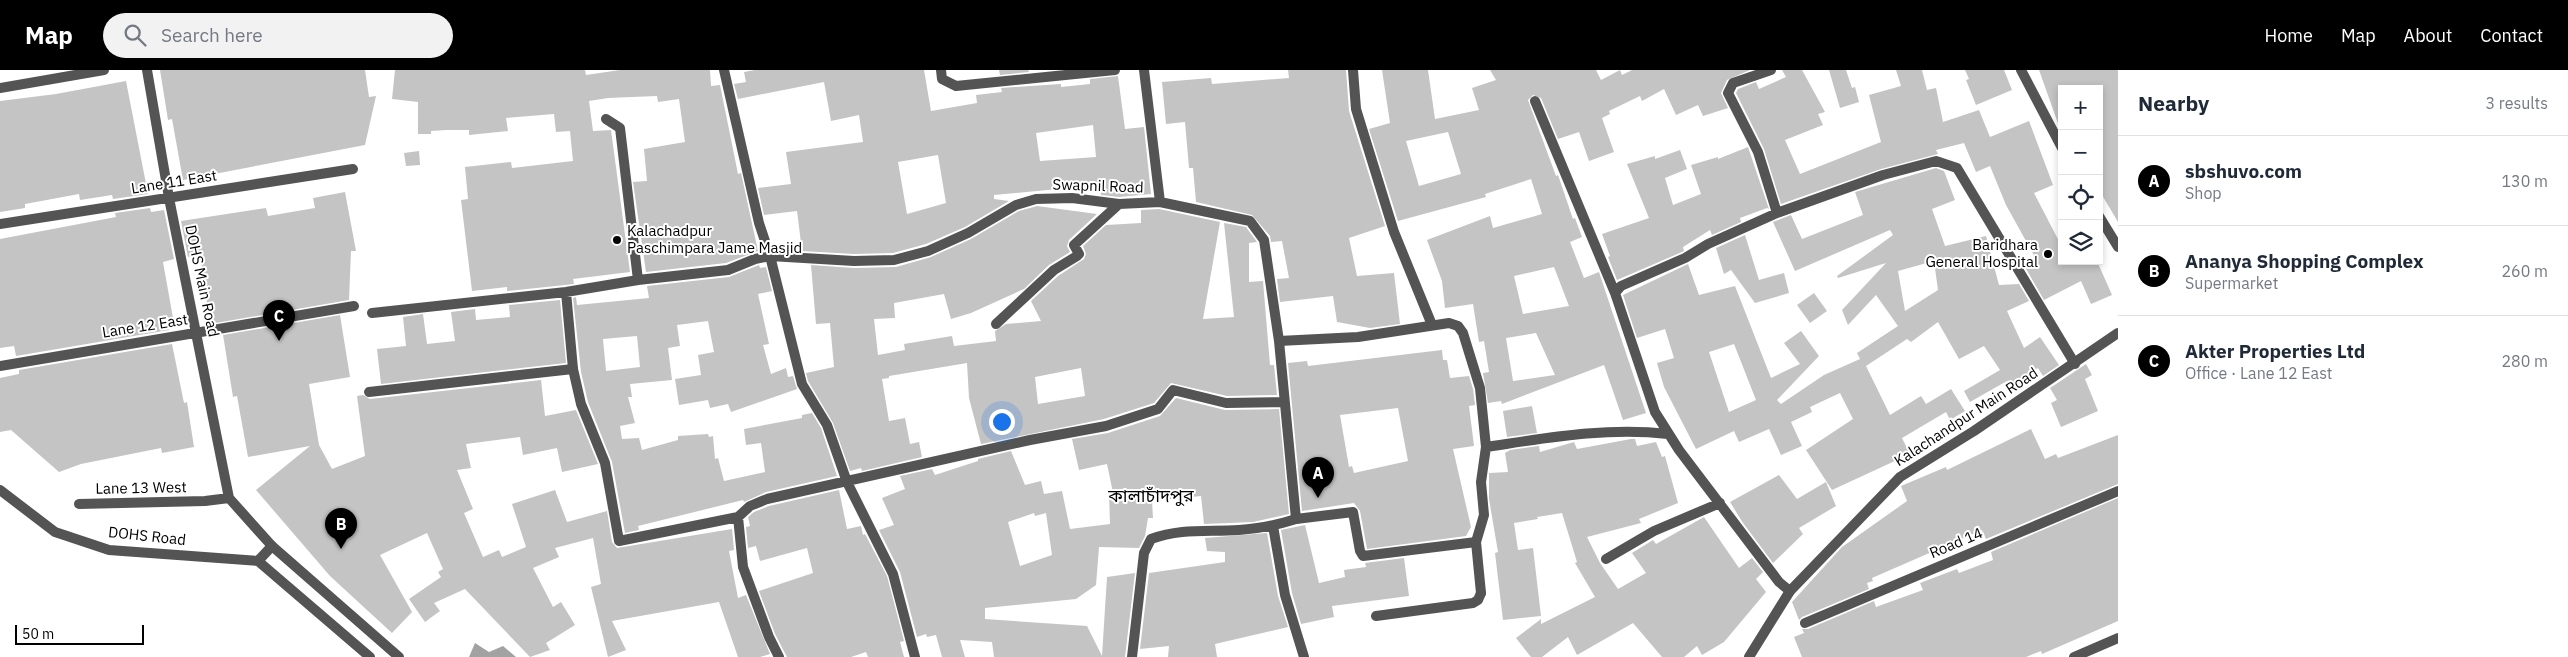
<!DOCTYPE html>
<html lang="en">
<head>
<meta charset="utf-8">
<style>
	body { margin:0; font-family:"IBM Plex Sans","Noto Sans Bengali",sans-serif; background:#f2f2f3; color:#1f2937 }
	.controls { position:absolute; right:15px; top:15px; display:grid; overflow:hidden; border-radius:0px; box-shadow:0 2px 8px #0003 }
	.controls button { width:45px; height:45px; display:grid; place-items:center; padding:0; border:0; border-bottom:1px solid #e0e1e3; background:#fff; color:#1f2937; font:25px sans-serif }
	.scale { position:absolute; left:15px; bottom:12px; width:129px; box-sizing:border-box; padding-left:5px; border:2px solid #000; border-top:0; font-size:14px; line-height:18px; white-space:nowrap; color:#000; -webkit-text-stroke:4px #fff; paint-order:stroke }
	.you { position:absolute; left:1001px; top:351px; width:18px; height:18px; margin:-12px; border:4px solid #fff; border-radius:50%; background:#1a73e8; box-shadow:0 0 0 8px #1a73e833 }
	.badge { display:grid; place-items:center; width:32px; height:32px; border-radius:50%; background:#000; color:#fff; font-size:16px; font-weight:700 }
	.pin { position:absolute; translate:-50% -41px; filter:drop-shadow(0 1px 2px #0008) }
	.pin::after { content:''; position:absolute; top:26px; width:18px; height:15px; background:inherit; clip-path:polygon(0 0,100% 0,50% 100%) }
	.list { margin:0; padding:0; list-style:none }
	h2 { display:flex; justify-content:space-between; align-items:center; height:65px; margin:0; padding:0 20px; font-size:21px }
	h2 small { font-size:16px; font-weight:400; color:#747a83 }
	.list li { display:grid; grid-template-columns:32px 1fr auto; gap:15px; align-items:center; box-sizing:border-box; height:90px; padding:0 20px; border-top:1px solid #e0e1e3 }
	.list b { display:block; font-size:19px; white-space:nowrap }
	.list p { margin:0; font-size:16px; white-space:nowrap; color:#747a83 }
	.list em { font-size:16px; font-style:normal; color:#747a83 }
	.icon { flex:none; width:28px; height:28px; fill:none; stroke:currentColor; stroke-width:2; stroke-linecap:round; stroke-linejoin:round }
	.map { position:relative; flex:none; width:2118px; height:587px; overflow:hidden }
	header { display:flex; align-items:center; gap:30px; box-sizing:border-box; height:70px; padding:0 25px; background:#000; color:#fff }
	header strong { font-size:24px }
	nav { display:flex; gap:28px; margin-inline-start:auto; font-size:18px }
	.search { width:350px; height:45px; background:#f2f2f3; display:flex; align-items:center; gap:12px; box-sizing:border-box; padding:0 18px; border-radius:28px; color:#747a83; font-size:19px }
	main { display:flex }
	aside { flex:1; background:#fff }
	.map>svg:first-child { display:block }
	.water { fill:#a2a2a2 }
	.building { fill:#c4c4c4; fill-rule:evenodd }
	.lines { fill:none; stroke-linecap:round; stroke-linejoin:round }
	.service { stroke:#545454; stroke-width:10 }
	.minor { stroke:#545454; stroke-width:10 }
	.tertiary { stroke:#545454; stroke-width:10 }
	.poi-dot { fill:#000; stroke:#fff; stroke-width:2 }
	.labels { text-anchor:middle; stroke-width:4; stroke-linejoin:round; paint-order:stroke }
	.street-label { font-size:15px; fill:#000; stroke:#fff }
	.poi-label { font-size:15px; fill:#000; stroke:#fff; text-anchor:start }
	.quarter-label { font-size:18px; fill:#000; stroke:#fff }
</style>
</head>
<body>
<header>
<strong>Map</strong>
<div class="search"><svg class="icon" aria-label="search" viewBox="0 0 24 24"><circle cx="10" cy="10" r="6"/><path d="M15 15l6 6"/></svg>Search here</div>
<nav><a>Home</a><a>Map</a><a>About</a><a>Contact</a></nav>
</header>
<main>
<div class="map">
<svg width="2118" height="587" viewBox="0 0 2118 587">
	<rect width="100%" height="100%" fill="#fff"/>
	<!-- water -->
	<path class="water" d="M475 573 489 582 503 576 516 587H469Z"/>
	<!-- building -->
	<path class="building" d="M160 0H365L369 27 376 26 365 75 183 110 172 49 168 50Z
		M395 0H585L586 5 620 0H710L711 16 720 15 738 104 741 103 758 181 726 193 646 202 633 112 647 111 644 79 685 72 679 29 658 32 657 26 608 28 589 31 593 61 611 60 630 202 573 209 574 214 565 215 507 221V217L472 221 461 130 468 129 465 97 511 92 512 98 573 91 570 61 556 62 554 44 506 48 508 61 469 65V60H446L431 61V64H418V32L392 29Z
		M755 0H924L931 41 977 33 976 25 1002 22 1001 18 1061 14V17L1090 14V9L1118 6 1125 59 1144 57 1151 124 1119 127 1101 125 1100 115 994 125V129L1009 131 965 157 926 174 893 183 854 184 802 181 797 141 764 145 758 118 791 114 786 82 863 72 859 45 831 51 824 12 738 29 734 14 746 12 744 2ZM1093 55 1096 87 1040 91 1036 63ZM938 85 946 133 907 144 898 92Z
		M999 0H1028L1029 2 1000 5Z
		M1288 0H1346L1349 41 1385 156 1349 168 1357 206 1394 203 1400 254 1370 258 1337 252 1333 226 1280 232 1277 209 1289 208 1282 171 1271 172 1270 166 1252 145 1196 132 1193 98H1189L1185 52 1166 54 1162 12 1211 8 1212 14 1289 8Z
		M1382 0H1428L1435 49 1479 40 1472 18 1496 10 1490 0H1596L1601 10 1620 0 1622 5 1632 0H1750L1727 10 1721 23 1728 38 1703 46 1698 35 1676 45 1664 19 1642 31 1640 26 1609 41 1610 44 1602 48 1614 82 1589 91 1579 62 1558 69 1541 28 1533 25 1528 30 1556 106 1558 105 1573 149 1575 148 1582 167 1570 172 1584 208 1599 202 1646 343 1623 350 1604 295 1502 334 1501 331 1488 333 1483 303 1489 302 1484 271 1479 272 1473 234 1445 238 1442 211 1427 170 1490 146 1493 158 1542 144 1531 109 1485 124 1486 127 1398 151 1369 59 1390 53ZM1448 62 1461 104 1419 116 1406 71ZM1554 197 1569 236 1523 244 1514 206ZM1536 263 1555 305 1513 311 1506 268Z
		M1782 0H1802L1825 42 1818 44 1823 55 1785 70 1800 104 1881 72 1869 25 1901 16 1896 0H1922L1927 20 1936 18 1943 52 1979 40 1990 67 2029 51 2053 115 2034 123 2062 177V191H2097L2112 225 2091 234 2081 211 2044 230 2025 197 2037 191 2006 135 1990 96 1976 102 1964 73 1936 80 1938 84 1881 99 1781 134 1764 79 1736 23 1738 19 1756 12 1759 19 1786 7Z
		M1829 0H1846L1852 18 1855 17 1859 32 1840 38Z
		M1965 0H2004L2012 20 1976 35 1966 10 1969 9Z
		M2039 0H2118V152L2099 120V19H2062V59H2060Z
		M126 11 148 124 113 129 112 125 80 130 79 124 25 134V138L0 142V31L56 24Z
		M1748 77 1769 139 1767 138 1740 148 1741 152 1712 165 1710 160 1683 177 1684 181 1682 182 1617 210 1608 187 1610 186 1602 164 1649 148 1627 94 1655 86V89L1680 80 1687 99 1665 108 1673 135 1701 124 1691 95 1718 87V89Z
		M419 81 420 95 406 96 404 83Z
		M1936 98 1944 101 1955 130 1932 139 1945 176 1986 166 1999 215 2019 214 2029 231 2007 241 2024 278 2040 267 2059 295 2043 306 2038 298 2010 315 2007 311 1970 332 1964 321 2000 300 1984 276 1959 289 1938 252 1911 272 1907 269 1866 296 1890 345 1921 326 1926 334 1951 319 1965 341 1950 350 1946 342 1902 368 1910 384 1832 420 1806 380 1853 349 1840 323 1810 337 1812 342 1791 352 1802 376 1781 385 1769 359 1739 372 1734 361 1696 379 1664 317 1657 293 1674 288 1665 259 1637 268 1623 225 1688 194 1699 225 1735 216 1771 308 1800 294 1784 273 1801 261 1819 286 1777 330 1781 334 1824 305 1860 289 1857 283 1898 256 1876 225 1848 255 1842 240 1886 193 1838 208 1837 206 1893 165 1890 160 1795 201 1773 152 1791 145 1802 169 1863 145 1855 122ZM1934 191 1938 220 1905 241 1898 201ZM1734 274 1756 330 1729 342 1709 282Z
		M345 122 356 181H351L349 230 210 254 200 184 188 187 181 151 266 138 268 146 315 138 313 128Z
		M1037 136 1097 144 1069 170 1067 176 1070 182 1049 195 1024 219 971 243 951 249 944 224 894 233 895 248 874 249 878 285 905 280 904 274 952 266 954 276 996 271 995 261 1006 254 1041 251 1031 231 1058 206 1084 189 1086 184 1083 176 1106 155 1141 153V140L1159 139 1220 152 1203 249 1234 247 1224 153 1246 157 1257 172 1249 173V212L1263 211 1270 295H1274L1277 325 1227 326 1171 313 1154 333 1104 349 981 374 969 328 967 293 889 306V308L882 309 889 351 905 348 910 374 919 372 922 387 862 401 861 398 850 401 833 353 808 311 806 303 834 297 830 253 816 254 811 195 854 198 896 197 931 187 971 169 1019 141ZM1081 298 1085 326 1038 334 1035 307Z
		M150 138 151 142 164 140 174 189 163 192 173 248 167 249 169 260 16 286 14 276 0 278V169L116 147 115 143Z
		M1745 165 1759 210 1784 203 1789 223 1755 233 1731 200 1724 204 1716 178Z
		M759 195 760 198 766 197 772 221 758 224 769 274 763 275 771 304 786 298 788 307 793 306 797 319 731 342 728 334 710 338 708 330 679 335 675 309 701 305 698 285 714 282 708 251 677 255 680 276 668 278 672 310 630 314 632 327H628L635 353 620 356 622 369 639 368 642 380 678 370V366L708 364 709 367 713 366 715 389 718 388 724 411 765 402 761 373 746 375 744 359 802 348V345L812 343 821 358 837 406 766 422 744 432 743 430 638 456 639 460 625 463 612 392 588 332 581 302 573 228 576 227 577 235 649 228 647 216 729 207ZM637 266 640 297 606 301 603 269Z
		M1814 223 1827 241 1810 253 1797 235Z
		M560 230 566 293 381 314 377 279 406 276 403 247 423 244 427 274 455 271 451 242 475 239 476 250 510 247 509 235Z
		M340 245 350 307 309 314 319 375 332 399 365 386 357 326 363 325 370 329 541 310 545 346 576 340 598 394 562 402 557 378 523 385 520 367 466 374 471 398 457 400 473 439 464 443 483 487 499 480 502 487 526 477 512 434 555 420 567 452 607 441 612 472 617 478 732 459 734 480 729 481 738 528 746 525 770 584 760 587H738L719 532 612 551 626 580 608 587 591 517 601 514 593 468 555 478 559 487 533 498 553 537 561 532 575 555 546 573 550 580 530 587 465 519 434 533 440 541 425 552 409 529 441 507 438 502 443 499 427 463 380 485 412 542 392 563 330 506 256 420 310 376 248 387 237 326 233 327 223 265Z
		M172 274 184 333 187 332 194 377 162 383 161 378 81 394 59 402 11 360 0 362V308L19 304V300Z
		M1442 280 1443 290H1447L1450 308 1469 306 1473 319 1475 335 1469 336 1474 376 1453 379 1471 457 1466 466 1367 479 1360 441 1354 433 1302 441 1288 293 1307 291 1308 296ZM1398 338 1408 391 1354 403 1352 396 1349 397 1340 345Z
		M2086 294 2092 305 2085 309 2098 341 2061 357 2051 333 2057 330 2050 318Z
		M1176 328 1225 340 1279 339 1289 444 1253 452 1204 454 1201 426 1152 431 1153 448H1148L1145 466 1139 478 1099 477 1096 515 1076 529 985 538V549L1087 556 1102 586 1107 507 1135 503 1125 587H994L992 572 960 570 965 587H942L936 565 927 567 926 564 917 567 900 502 879 460 894 455 882 428 905 419 900 406 932 399 935 405 978 391V389L1011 381 1025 415 1041 411 1044 424 1062 421 1070 459 1110 454 1109 423H1113L1107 394 1079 400 1072 369 1108 363 1160 346ZM1034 443 1035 446 1046 443 1052 485 1020 496 1008 452Z
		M1532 336 1537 363 1507 367 1503 341Z
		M2031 359 2045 389 2056 384 2058 388 2118 365V414L1986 469 1982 460 1872 508 1873 511 1867 513 1869 519 1802 547 1799 550 1792 532 1842 477 1907 431 1901 416 1946 397 1947 400Z
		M1631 369H1635L1637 376 1656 372 1662 387 1665 386 1678 433 1639 449 1641 453 1587 467 1600 493 1618 519 1646 503 1632 483 1653 470 1656 474 1704 447 1739 498 1752 488 1763 502 1756 509 1766 522 1724 572 1702 585 1697 576 1684 587H1662L1633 553 1577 585 1568 567 1542 587H1531L1516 568 1541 549V554L1595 527 1575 493 1577 492 1562 443 1537 447 1538 449 1514 453 1518 480 1533 478 1541 546 1503 550 1495 483 1498 482 1489 429V403L1508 402 1505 383 1510 380 1539 376 1540 382 1574 372 1577 379Z
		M1779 405 1797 429 1826 412 1836 436 1799 458 1803 464 1773 493 1743 453 1730 432Z
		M839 420 847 459 861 456 863 465 865 464 887 506 904 571 900 572 904 587H868L866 582 851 587H787L775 564 759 521 813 503 807 478 760 491 756 476 748 478 746 457 750 456 748 447 754 442 769 436Z
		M2118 428V551L2042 584 2041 581 2026 587H1802L1794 567 1804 563 1802 559H1808L1874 531 1876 537 1923 520 1920 513 1957 499 1959 503 1993 490 1991 482Z
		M1305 455 1319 513 1345 507 1344 500 1366 497 1365 493 1404 488 1409 526 1332 536 1334 547 1301 554 1292 523 1281 460Z
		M1267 463 1278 526 1288 557 1215 574 1217 587H1168L1169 576 1140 579 1149 503 1225 492V482L1207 481 1205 468Z"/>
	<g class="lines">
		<!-- service -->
		<path class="service" d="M1353 0 1356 39 1394 162 1432 255
			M369 322 573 299
			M1296 449 1353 442 1360 481 1363 486 1476 472
			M1376 546 1473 533 1478 530 1481 523"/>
		<!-- minor -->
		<path class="minor" d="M147 0 169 128 229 428
			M724 0 759 153 770 186 802 314 827 355 847 412 893 504 915 587
			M941 0 942 9 956 16 1115 0
			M1144 0 1160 132
			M1771 0 1733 13 1728 23 1758 82 1777 143
			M2021 0 2062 78
			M0 18 104 0
			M1535 31 1615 223 1655 342 1679 380 1779 512 1790 521
			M606 49 620 58 638 210
			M2099 146 2118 177
			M0 154 353 99
			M566 222 573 299 581 334 605 393 619 471 738 447 750 436 767 429 1030 370 1106 356 1158 339 1173 320 1226 333 1284 332
			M1615 223 1621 216 1685 188 1708 174 1777 143 1883 105 1936 91 1957 98 2075 294
			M372 243 566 222 638 210 728 200 755 189 770 186 854 191 894 190 928 181 968 163 1016 135 1036 129 1072 128 1119 134 1160 132 1250 151 1264 170 1279 271 1296 449C1277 455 1259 459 1239 460 1207 462 1181 458 1151 469L1144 483 1132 587
			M996 254 1054 200 1077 186 1079 184 1074 175 1119 134
			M1279 271 1358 267 1449 253 1458 256 1463 263 1480 318 1486 377 1481 412 1484 445 1476 472 1481 523
			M0 296 354 236
			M1486 377C1547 368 1606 357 1668 364
			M229 428 272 476
			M79 434 205 431 229 428
			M738 447 743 497 769 567 779 587
			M1273 456 1285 525 1304 587
			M1606 489 1654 461 1720 433
			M1805 553 2118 421
			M2074 587 2118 568"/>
		<!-- tertiary -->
		<path class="tertiary" d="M0 420 55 462 109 480 258 491
			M258 491 272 476 399 587
			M258 491 370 587
			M1749 587 1790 521 1900 407 1974 361 2118 263"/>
	</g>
	<!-- markers -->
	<g class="poi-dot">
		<circle cx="617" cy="170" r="5"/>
		<circle cx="2048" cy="184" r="5"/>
	</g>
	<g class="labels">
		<!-- street labels -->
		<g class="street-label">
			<text transform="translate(174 112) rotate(-9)" y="5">Lane 11 East</text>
			<text transform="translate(1098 116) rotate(2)" y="5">Swapnil Road</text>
			<text transform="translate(202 211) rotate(78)" y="5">DOHS Main Road</text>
			<text transform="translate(145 256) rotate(-9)" y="5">Lane 12 East</text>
			<text transform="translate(1966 347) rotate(-33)" y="5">Kalachandpur Main Road</text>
			<text transform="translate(141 418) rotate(-1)" y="5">Lane 13 West</text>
			<text transform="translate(147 466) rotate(6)" y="5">DOHS Road</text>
			<text transform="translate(1956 473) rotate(-23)" y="5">Road 14</text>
		</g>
		<!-- poi labels -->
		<g class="poi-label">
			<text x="627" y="166">Kalachadpur<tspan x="627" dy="17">Paschimpara Jame Masjid</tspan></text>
			<text x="2038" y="180" text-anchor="end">Baridhara<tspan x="2038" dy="17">General Hospital</tspan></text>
		</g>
		<!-- quarter labels -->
		<g class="quarter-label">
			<text x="1151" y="432">কালাচাঁদপুর</text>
		</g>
	</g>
</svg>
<div class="controls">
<button>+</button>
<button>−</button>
<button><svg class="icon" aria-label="locate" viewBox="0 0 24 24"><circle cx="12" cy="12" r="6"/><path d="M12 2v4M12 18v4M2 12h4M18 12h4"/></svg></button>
<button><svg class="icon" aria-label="layers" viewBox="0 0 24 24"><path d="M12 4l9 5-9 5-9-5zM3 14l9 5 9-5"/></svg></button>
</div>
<div class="scale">50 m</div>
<div class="you"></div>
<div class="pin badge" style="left:1318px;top:428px">A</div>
<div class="pin badge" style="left:341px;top:479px">B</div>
<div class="pin badge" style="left:279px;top:271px">C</div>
</div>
<aside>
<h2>Nearby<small>3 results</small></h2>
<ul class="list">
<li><span class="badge">A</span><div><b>sbshuvo.com</b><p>Shop</p></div><em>130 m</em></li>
<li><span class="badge">B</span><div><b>Ananya Shopping Complex</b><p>Supermarket</p></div><em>260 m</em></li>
<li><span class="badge">C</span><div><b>Akter Properties Ltd</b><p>Office · Lane 12 East</p></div><em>280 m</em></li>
</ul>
</aside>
</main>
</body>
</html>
